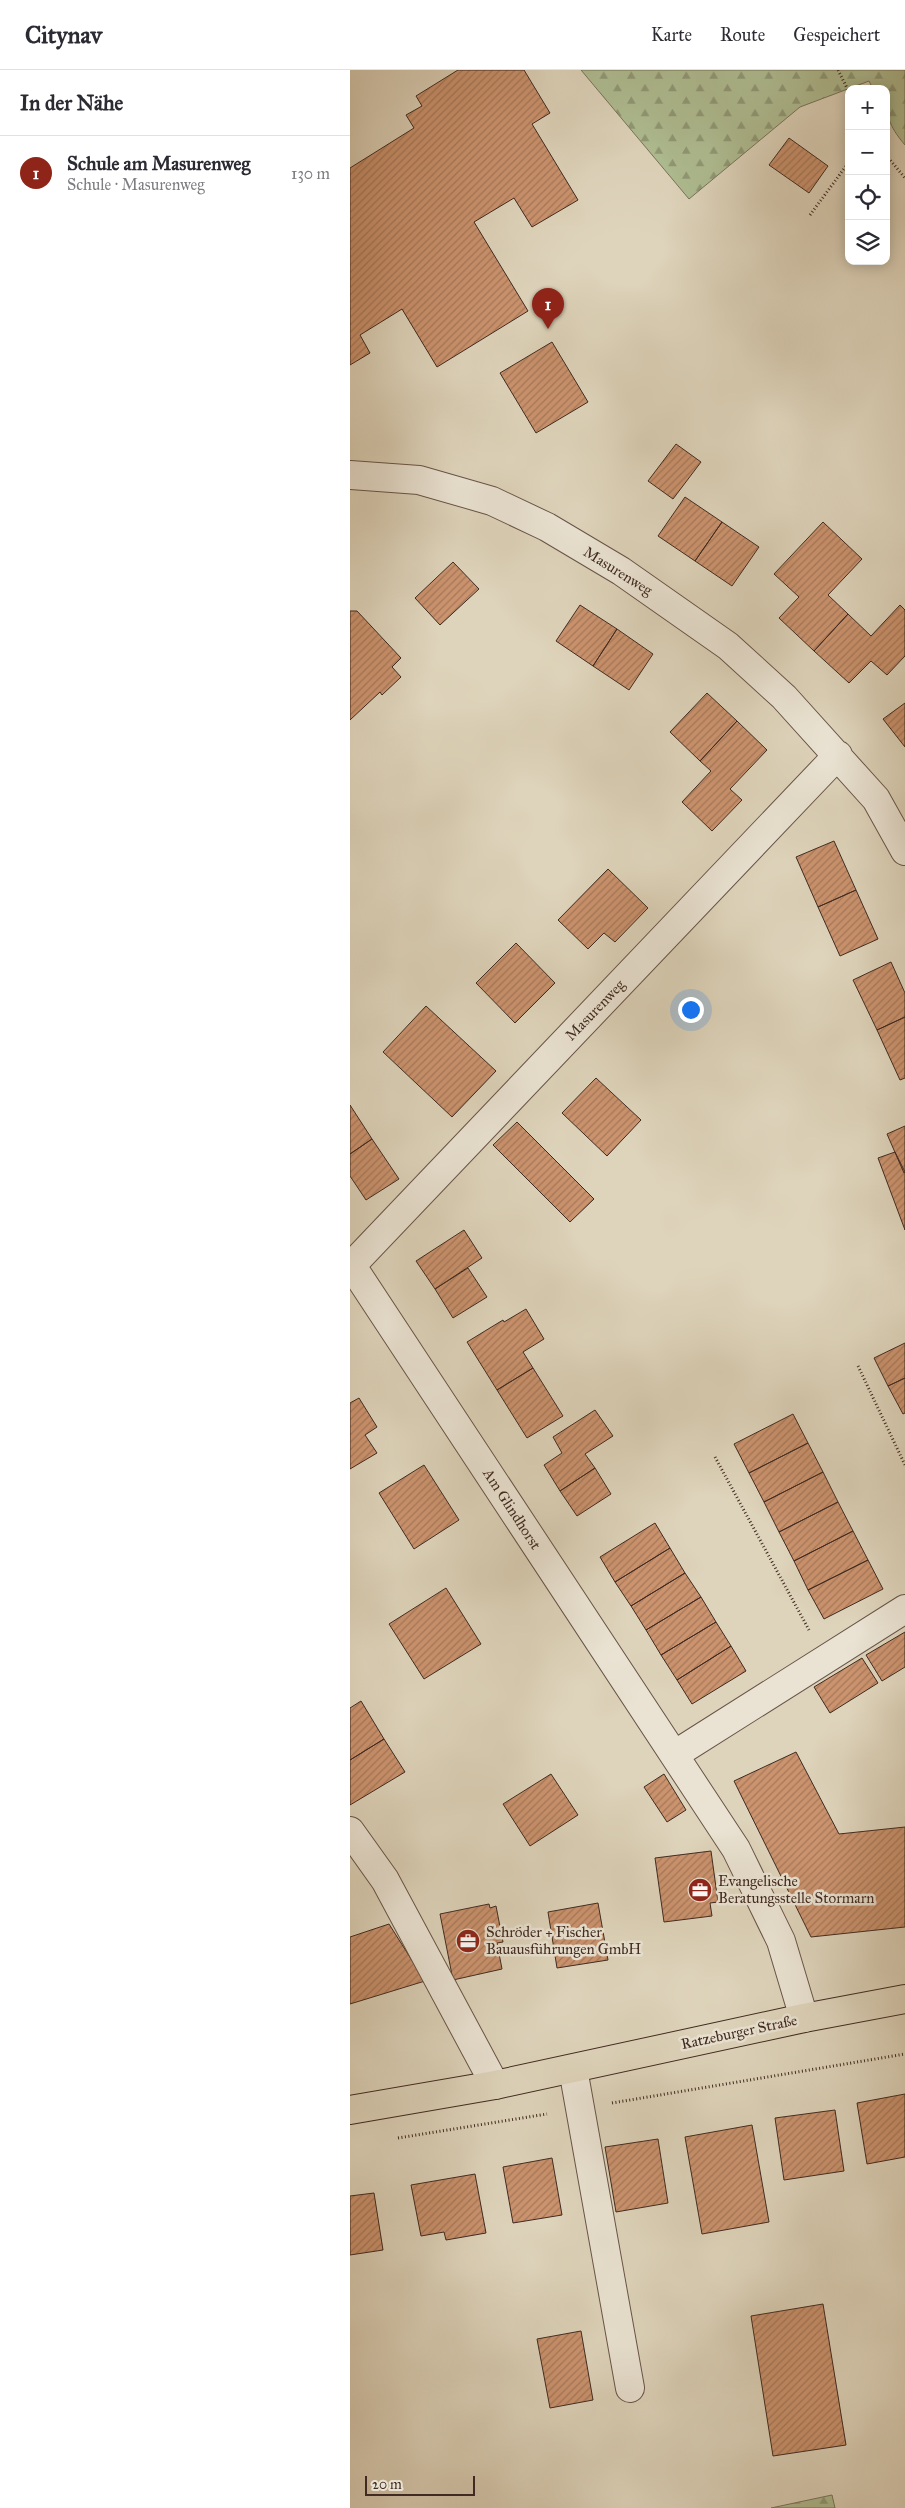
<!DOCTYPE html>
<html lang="de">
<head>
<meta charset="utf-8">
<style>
	body { margin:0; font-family:"IM FELL Great Primer",serif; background:#f7f7f7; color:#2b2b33 }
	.controls { position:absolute; right:15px; top:15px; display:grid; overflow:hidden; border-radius:10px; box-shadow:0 2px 12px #0003 }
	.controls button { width:45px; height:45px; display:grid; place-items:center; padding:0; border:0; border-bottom:1px solid #e1e1e2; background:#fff; color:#2b2b33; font:25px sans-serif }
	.scale { position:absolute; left:15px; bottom:12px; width:110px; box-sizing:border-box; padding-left:5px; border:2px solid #402a21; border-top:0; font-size:14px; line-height:18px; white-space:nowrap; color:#402a21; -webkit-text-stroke:4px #eae3d3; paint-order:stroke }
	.you { position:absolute; left:340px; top:939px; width:18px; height:18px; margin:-12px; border:4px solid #fff; border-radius:50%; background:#1a73e8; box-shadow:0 0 0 8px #1a73e833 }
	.badge { display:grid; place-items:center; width:32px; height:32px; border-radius:50%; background:#8f2418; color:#fff; font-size:16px; font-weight:700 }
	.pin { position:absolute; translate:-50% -41px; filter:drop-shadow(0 1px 2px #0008) }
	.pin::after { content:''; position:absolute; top:26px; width:18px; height:15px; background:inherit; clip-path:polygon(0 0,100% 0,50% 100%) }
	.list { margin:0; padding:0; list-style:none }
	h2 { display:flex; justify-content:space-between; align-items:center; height:65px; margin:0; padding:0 20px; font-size:21px }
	h2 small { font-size:16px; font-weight:400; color:#7c7c81 }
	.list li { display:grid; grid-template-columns:32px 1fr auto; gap:15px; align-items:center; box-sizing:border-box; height:75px; padding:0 20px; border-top:1px solid #e1e1e2 }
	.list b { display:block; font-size:19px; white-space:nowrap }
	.list p { margin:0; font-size:16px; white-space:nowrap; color:#7c7c81 }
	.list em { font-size:16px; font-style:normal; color:#7c7c81 }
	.icon { flex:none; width:28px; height:28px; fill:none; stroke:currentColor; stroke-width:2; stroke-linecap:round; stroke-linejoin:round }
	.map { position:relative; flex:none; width:555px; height:2438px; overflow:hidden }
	header { display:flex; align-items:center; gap:30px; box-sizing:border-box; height:70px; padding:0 25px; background:#fff; border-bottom:1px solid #e1e1e2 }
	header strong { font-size:24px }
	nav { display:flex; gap:28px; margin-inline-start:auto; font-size:18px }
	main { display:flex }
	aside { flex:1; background:#fff }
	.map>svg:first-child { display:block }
	.forest { fill:url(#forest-firs); stroke:#78745a }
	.building { fill:url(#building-hatch); stroke:#402a21 }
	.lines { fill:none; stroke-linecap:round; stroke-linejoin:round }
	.minor-casing { stroke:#685448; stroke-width:30 }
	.major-casing { stroke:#402a21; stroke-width:30 }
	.path { stroke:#402a21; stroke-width:3; stroke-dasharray:1 2.5; stroke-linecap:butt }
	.minor { stroke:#eae3d3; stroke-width:28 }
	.major { stroke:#ded4bb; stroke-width:28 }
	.labels { text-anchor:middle; stroke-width:5; stroke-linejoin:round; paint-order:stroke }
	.street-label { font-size:15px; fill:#402a21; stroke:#eae3d3 }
	.poi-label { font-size:15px; fill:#402a21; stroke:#eae3d3; text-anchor:start }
</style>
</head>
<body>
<header>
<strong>Citynav</strong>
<nav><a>Karte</a><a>Route</a><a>Gespeichert</a></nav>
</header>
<main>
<aside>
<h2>In der Nähe<small></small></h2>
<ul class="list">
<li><span class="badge">1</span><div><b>Schule am Masurenweg</b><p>Schule · Masurenweg</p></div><em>130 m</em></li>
</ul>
</aside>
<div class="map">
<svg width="555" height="2438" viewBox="0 0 555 2438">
	<defs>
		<pattern id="forest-firs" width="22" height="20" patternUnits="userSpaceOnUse" patternTransform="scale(1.25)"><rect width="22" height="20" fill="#afbd92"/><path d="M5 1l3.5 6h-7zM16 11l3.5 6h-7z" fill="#909a77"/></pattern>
		<pattern id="building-hatch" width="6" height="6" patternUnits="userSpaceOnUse" patternTransform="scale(1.25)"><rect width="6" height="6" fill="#cb936e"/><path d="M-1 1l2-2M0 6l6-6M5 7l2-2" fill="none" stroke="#a6785a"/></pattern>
	</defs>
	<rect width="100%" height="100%" fill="#ded4bb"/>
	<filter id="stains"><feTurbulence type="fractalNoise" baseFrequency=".004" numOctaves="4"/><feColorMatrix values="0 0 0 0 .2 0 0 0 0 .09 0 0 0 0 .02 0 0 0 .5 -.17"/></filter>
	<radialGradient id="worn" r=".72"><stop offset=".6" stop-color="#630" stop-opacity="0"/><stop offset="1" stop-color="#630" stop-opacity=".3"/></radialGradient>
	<!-- forest -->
	<path class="forest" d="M231 0H555V75C538 55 536 45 536 19H523L519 11 450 37 339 129Z
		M482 2425 485 2438H421Z"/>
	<!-- building -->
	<path class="building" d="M108 0H174L200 43 182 54 228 130 182 157 164 128 124 152 178 241 87 297 52 239 10 265 20 283 0 295V98L64 58 56 45 72 36 66 26Z
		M439 68 478 96 459 123 419 95Z
		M202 272 238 332 186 363 150 303Z
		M326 374 351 392 323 429 298 411Z
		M335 427 372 452 345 491 308 466Z
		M372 452 409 477 382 516 345 491Z
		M473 452 512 489 478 525 498 544 464 581 429 548 449 527 424 504Z
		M103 492 129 519 90 555 65 528Z
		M230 535 267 559 243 596 206 571Z
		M550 535 555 540V586L537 605 521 591 499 613 464 581 498 544 521 566Z
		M0 541H7L51 588 42 597 51 607 32 625 30 622 0 650Z
		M267 559 303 584 279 620 243 596Z
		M357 623 387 651 350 691 320 662Z
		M555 633V677L533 649Z
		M387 651 417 680 380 719 392 730 362 761 332 732 361 701 350 691Z
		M484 771 506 820 468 837 446 787Z
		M258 799 298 838 265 872 254 863 238 879 208 850Z
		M506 820 528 869 490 886 468 837Z
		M166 873 205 913 165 953 126 913Z
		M541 892 555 923V947L527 960 503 910Z
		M76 936 146 1001 102 1047 33 982Z
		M555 947V1008L550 1010 527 960Z
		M246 1008 291 1050 257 1086 212 1043Z
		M0 1035 22 1069 0 1084Z
		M167 1052 244 1129 220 1152 143 1075Z
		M555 1056V1102L554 1103 537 1064Z
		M22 1069 49 1109 16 1130 0 1106V1084Z
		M545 1082 555 1102V1160L528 1088Z
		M114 1160 132 1188 85 1219 66 1191Z
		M118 1198 137 1227 103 1248 85 1219Z
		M176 1239 194 1269 173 1282 183 1298 147 1320 117 1272 153 1250 154 1252Z
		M555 1273V1308L538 1316 524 1288Z
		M183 1298 213 1346 177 1368 147 1320Z
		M555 1308V1343L553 1344 538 1316Z
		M9 1328 27 1357 15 1365 27 1383 0 1399V1333Z
		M245 1340 263 1366 235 1384 245 1398 210 1421 194 1395 212 1383 203 1367Z
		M443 1344 458 1373 399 1403 384 1374Z
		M458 1373 473 1402 414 1432 399 1403Z
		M74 1395 109 1450 64 1479 29 1423Z
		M245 1398 261 1424 227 1446 210 1421Z
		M473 1402 488 1432 429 1462 414 1432Z
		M488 1432 503 1461 444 1491 429 1462Z
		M305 1453 320 1478 265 1512 250 1487Z
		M503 1461 518 1490 458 1520 444 1491Z
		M320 1478 335 1503 281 1536 265 1512Z
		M518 1490 533 1519 474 1549 458 1520Z
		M335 1503 351 1527 296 1560 281 1536Z
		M96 1518 131 1574 74 1609 39 1554Z
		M351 1527 366 1552 311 1585 296 1560Z
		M366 1552 381 1576 327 1610 311 1585Z
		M555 1562V1597L532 1611 516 1585Z
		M381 1576 396 1601 342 1634 327 1610Z
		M512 1588 528 1613 480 1643 464 1617Z
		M11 1631 34 1669 0 1690V1638Z
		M34 1669 55 1702 0 1735V1690Z
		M446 1682 489 1764 555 1757V1857L461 1867 384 1711Z
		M201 1704 228 1745 180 1776 153 1734Z
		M314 1704 336 1740 317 1752 294 1717Z
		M361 1781 368 1832 360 1833 362 1846 314 1852 305 1788Z
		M248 1833 258 1890 207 1898 198 1842Z
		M139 1834 140 1838 146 1836 153 1872 147 1873 152 1899 103 1910 90 1844Z
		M39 1854 75 1911 0 1934V1867Z
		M555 2024V2087L517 2094 507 2033Z
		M485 2040 494 2101 434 2110 425 2048Z
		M402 2055 419 2152 352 2164 335 2067Z
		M308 2069 318 2133 266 2142 255 2077Z
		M202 2088 212 2145 163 2153 153 2097Z
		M125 2104 136 2163 96 2170 94 2162 71 2166 61 2115Z
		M24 2123 33 2180 0 2185V2126Z
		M473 2234 496 2375 423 2386 401 2246Z
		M231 2261 243 2330 200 2338 187 2269Z"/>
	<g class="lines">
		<!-- minor casing -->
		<g class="minor-casing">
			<path id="minor" d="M0 405 69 410 142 431 197 457 271 501 378 576 434 627 526 729 555 781
				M0 1193 386 1779 431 1871 454 1948
				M2 1195 488 685
				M324 1685 555 1539
				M0 1761 35 1810 145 2015
				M223 1999 280 2318"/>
		</g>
		<!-- major casing -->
		<g class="major-casing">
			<path id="major" d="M0 2040 145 2015 454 1948 555 1929"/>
		</g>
		<!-- path -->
		<path class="path" d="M488 0 499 22
			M536 85 555 108
			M460 145 499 92
			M508 1296 555 1395
			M365 1387 459 1560
			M262 2033 555 1984
			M48 2068 197 2044"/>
		<!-- minor -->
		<use href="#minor" class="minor"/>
		<!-- major -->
		<use href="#major" class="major"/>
	</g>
	<!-- icons -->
	<defs>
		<g id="office-disc" transform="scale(1.25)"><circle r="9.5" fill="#8f2418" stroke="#eae3d3"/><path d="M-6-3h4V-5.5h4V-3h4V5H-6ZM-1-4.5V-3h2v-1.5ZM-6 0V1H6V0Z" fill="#fff"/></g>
	</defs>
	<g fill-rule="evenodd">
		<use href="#office-disc" x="350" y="1820"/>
		<use href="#office-disc" x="118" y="1871"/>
	</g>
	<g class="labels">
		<!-- street labels -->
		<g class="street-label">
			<text transform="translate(268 501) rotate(32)" y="5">Masurenweg</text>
			<text transform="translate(245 940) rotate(-46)" y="5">Masurenweg</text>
			<text transform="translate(162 1439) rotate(57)" y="5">Am Glindhorst</text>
			<text transform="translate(389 1962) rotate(-12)" y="5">Ratzeburger Straße</text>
		</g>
		<!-- poi labels -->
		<g class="poi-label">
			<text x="368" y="1816">Evangelische<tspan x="368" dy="17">Beratungsstelle Stormarn</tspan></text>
			<text x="136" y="1867">Schröder + Fischer<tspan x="136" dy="17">Bauausführungen GmbH</tspan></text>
		</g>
	</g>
	<rect width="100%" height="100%" filter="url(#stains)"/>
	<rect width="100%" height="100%" fill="url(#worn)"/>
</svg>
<div class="controls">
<button>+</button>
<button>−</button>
<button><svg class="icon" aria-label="locate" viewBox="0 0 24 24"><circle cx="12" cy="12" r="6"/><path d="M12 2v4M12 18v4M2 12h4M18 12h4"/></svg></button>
<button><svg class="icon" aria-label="layers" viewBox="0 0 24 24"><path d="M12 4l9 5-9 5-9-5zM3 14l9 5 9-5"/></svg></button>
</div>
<div class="scale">20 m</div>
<div class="you"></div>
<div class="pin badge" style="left:198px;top:259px">1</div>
</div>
</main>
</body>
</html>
